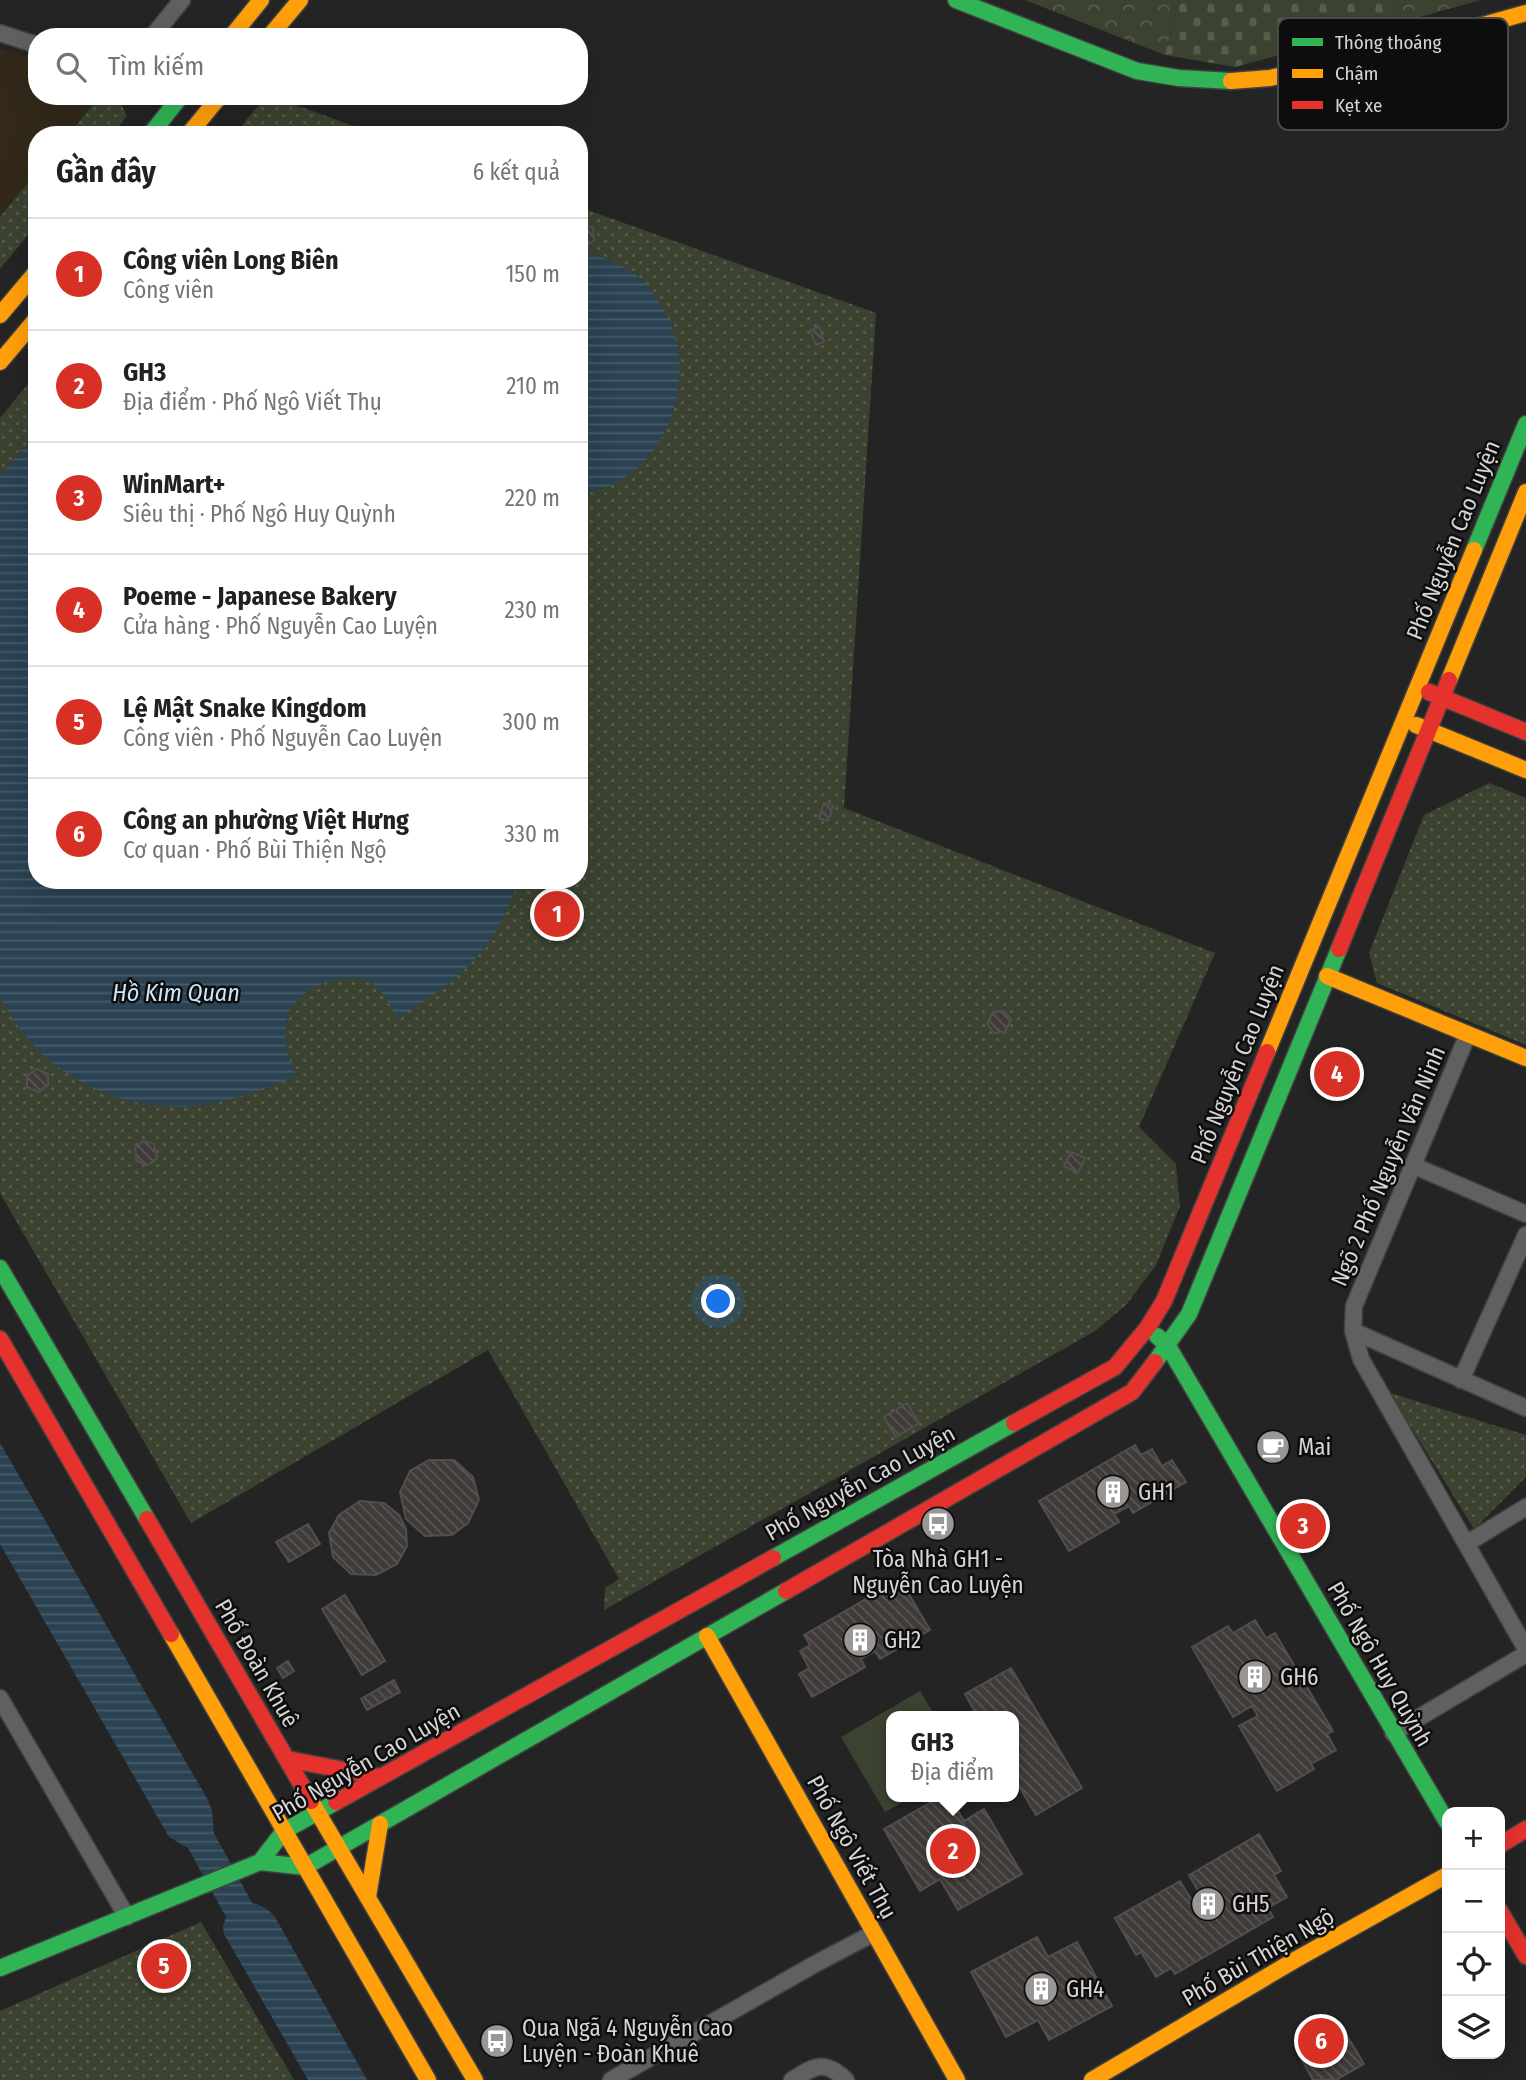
<!DOCTYPE html>
<html lang="vi">
<head>
<meta charset="utf-8">
<style>
	body { margin:0; font-family:"Fira Sans Condensed",sans-serif; background:#f6f6f6; color:#202124 }
	.controls { position:absolute; right:21px; bottom:21px; display:grid; overflow:hidden; border-radius:14px; box-shadow:0 7px 28px #0002 }
	.controls button { width:63px; height:63px; display:grid; place-items:center; padding:0; border:0; border-bottom:2px solid #e0e0e0; background:#fff; color:#202124; font:35px sans-serif }
	.you { position:absolute; left:719px; top:1302px; width:24px; height:24px; margin:-18px; border:5px solid #fff; border-radius:50%; background:#1a73e8; box-shadow:0 0 0 10px #1a73e833 }
	.badge { display:grid; place-items:center; width:46px; height:46px; border-radius:50%; background:#d93025; color:#fff; font-size:23px; font-weight:700 }
	.pin { position:absolute; translate:-50% -50%; border:4px solid #fff; box-shadow:0 2px 7px #0006 }
	.popup { position:absolute; left:886px; top:1711px; width:133px; height:91px; box-sizing:border-box; display:grid; place-content:center; border-radius:14px; background:#fff; filter:drop-shadow(0 2px 5px #0005); font-size:23px; white-space:nowrap; color:#757577 }
	.popup b { font-size:26px; color:#202124 }
	.popup::after { content:''; position:absolute; left:50%; top:100%; margin-left:-14px; border:14px solid transparent; border-top-color:#fff }
	.list { margin:0; padding:0; list-style:none }
	h2 { display:flex; justify-content:space-between; align-items:center; height:91px; margin:0; padding:0 28px; font-size:30px }
	h2 small { font-size:23px; font-weight:400; color:#757577 }
	.list li { display:grid; grid-template-columns:46px 1fr auto; gap:21px; align-items:center; box-sizing:border-box; height:112px; padding:0 28px; border-top:2px solid #e0e0e0 }
	.list b { display:block; font-size:26px; white-space:nowrap }
	.list p { margin:0; font-size:23px; white-space:nowrap; color:#757577 }
	.list em { font-size:23px; font-style:normal; color:#757577 }
	.icon { flex:none; width:38px; height:38px; fill:none; stroke:currentColor; stroke-width:2; stroke-linecap:round; stroke-linejoin:round }
	.map { position:relative; flex:none; width:1526px; height:2080px; overflow:hidden }
	.search { position:absolute; background:#fff; box-shadow:0 7px 28px #0002; left:28px; top:28px; width:560px; height:77px; display:flex; align-items:center; gap:18px; box-sizing:border-box; padding:0 24px; border-radius:28px; color:#757577; font-size:26px }
	.panel { position:absolute; background:#fff; box-shadow:0 7px 28px #0002; left:28px; top:126px; width:560px; height:763px; border-radius:28px }
	.map>svg:first-child { display:block }
	.commercial { fill:#32291b }
	.green { fill:url(#green-dots) }
	.forest { fill:url(#forest-crowns) }
	.cemetery { fill:url(#cemetery-stones) }
	.pitch { fill:#3b4330 }
	.water { fill:url(#water-rules) }
	.building { fill:url(#building-back-hatch); stroke:#504f4f; stroke-width:2 }
	.lines { fill:none; stroke-linecap:round; stroke-linejoin:round }
	.street-casing { stroke:#424141; stroke-width:19 }
	.fast-casing { stroke:#424141; stroke-width:19 }
	.slow-casing { stroke:#424141; stroke-width:19 }
	.jam-casing { stroke:#424141; stroke-width:19 }
	.street { stroke:#606060; stroke-width:16 }
	.fast { stroke:#30b455; stroke-width:16 }
	.slow { stroke:#ff9f0a; stroke-width:16 }
	.jam { stroke:#e5322d; stroke-width:16 }
	.labels { text-anchor:middle; stroke-width:5; stroke-linejoin:round; paint-order:stroke }
	.street-label { font-size:23px; fill:#d6d5d4; stroke:#0e0d0d }
	.poi-label { font-size:23px; fill:#d6d5d4; stroke:#0e0d0d; text-anchor:start }
	.water-label { font-size:24px; font-style:italic; fill:#c6e5fa; stroke:#0e0d0d }
	.key { fill:#0e0d0d; stroke:#4a4949; stroke-width:2 }
	.key-label { font-size:19px; fill:#d6d5d4 }
</style>
</head>
<body>
<div class="map">
<svg width="1526" height="2080" viewBox="0 0 1526 2080">
	<defs>
		<pattern id="green-dots" width="8" height="8" patternUnits="userSpaceOnUse" patternTransform="scale(1.75)"><rect width="8" height="8" fill="#3b4330"/><path d="M2 2h.1M6 6h.1" fill="none" stroke="#575d4d" stroke-width="1.8" stroke-linecap="round"/></pattern>
		<pattern id="forest-crowns" width="20" height="18" patternUnits="userSpaceOnUse" patternTransform="scale(1.75)"><rect width="20" height="18" fill="#3b4330"/><path d="M2 6a3 3 0 1 1 6 0M12 15a3 3 0 1 1 6 0" fill="none" stroke="#575d4d"/></pattern>
		<pattern id="cemetery-stones" width="16" height="16" patternUnits="userSpaceOnUse" patternTransform="scale(1.75)"><rect width="16" height="16" fill="#3b4330"/><path d="M2 7V4a2 2 0 0 1 4 0v3zM10 15v-3a2 2 0 0 1 4 0v3z" fill="#575d4d"/></pattern>
		<pattern id="water-rules" width="6" height="5" patternUnits="userSpaceOnUse" patternTransform="scale(1.75)"><rect width="6" height="5" fill="#2a4252"/><path d="M0 2.5h6" fill="none" stroke="#485c6a"/></pattern>
		<pattern id="building-back-hatch" width="6" height="6" patternUnits="userSpaceOnUse" patternTransform="scale(1.75)"><rect width="6" height="6" fill="#403b38"/><path d="M-1 5l2 2M0 0l6 6M5-1l2 2" fill="none" stroke="#5b5654"/></pattern>
	</defs>
	<rect width="100%" height="100%" fill="#252424"/>
	<!-- commercial -->
	<path class="commercial" d="M0 48 37 59V96H100L68 135H37V173L0 217Z"/>
	<!-- green -->
	<path class="green" d="M100 96H117L127 116 111 135H68Z
		M266 96H271L378 135H234Z
		M36 173 37 224 0 269V217Z
		M579 207 876 313 844 808 1215 953 1139 1127 1176 1164 1180 1206 1156 1265 1126 1305 1095 1331 604 1610 605 1588 619 1579 488 1350 191 1523 0 1193V418L37 373V880H579Z
		M1489 783 1526 798V1045L1377 983 1369 953 1424 815Z
		M1390 1393 1526 1435V1477L1474 1529Z
		M201 1922 294 2080H0V2011Z"/>
	<!-- forest -->
	<path class="forest" d="M1025 0H1179L1165 55Z
		M1398 0H1481L1391 25Z"/>
	<!-- cemetery -->
	<path class="cemetery" d="M1179 0H1398L1391 25 1235 67 1165 55Z"/>
	<!-- pitch -->
	<path class="pitch" d="M920 1691 935 1716H892V1797H912L885 1812 841 1737Z"/>
	<!-- water -->
	<path class="water" d="M579 249C600 257 626 264 642 280 660 300 677 329 679 356 685 420 646 487 579 494Z
		M37 432V880H519C493 955 461 977 398 1019 391 1008 384 991 373 984 360 976 344 977 330 981 279 997 278 1032 296 1076 271 1086 246 1096 220 1102 148 1118 68 1091 23 1033 14 1022 7 1009 0 996V476Z
		M0 1443 208 1800 212 1811 214 1833 252 1903C263 1906 268 1909 275 1917L367 2080H308L224 1934 223 1926 226 1917 188 1848 169 1837 0 1544Z"/>
	<!-- building -->
	<path class="building" d="M580 224 593 228 594 240 586 247 579 245Z
		M819 327 824 342 816 345 810 330Z
		M824 803 833 806 828 821 819 818Z
		M545 902 555 908 553 921 543 926 534 919 535 906Z
		M1004 1011 1011 1020 1005 1032 994 1033 987 1024 993 1012Z
		M37 1069 48 1074V1085L38 1092 27 1087V1076Z
		M143 1141 154 1144 157 1158 148 1165 137 1161 135 1148Z
		M1071 1152 1085 1158 1078 1173 1064 1166Z
		M907 1403 919 1423 896 1437 884 1417Z
		M1135 1445 1141 1455 1152 1449 1162 1466 1172 1460 1186 1482 1133 1513 1129 1506 1114 1514 1119 1522 1069 1551 1039 1501Z
		M429 1460H454L473 1477 479 1500 468 1523 452 1535 425 1536 406 1519 400 1492 410 1471Z
		M360 1501 384 1503 399 1515 406 1529 407 1546 397 1564 376 1575 351 1574 333 1557 329 1533 339 1515Z
		M308 1524 320 1544 289 1562 276 1542Z
		M900 1579 930 1630 880 1659 875 1651 861 1659 865 1667 812 1697 799 1674 809 1668 800 1651 810 1645 804 1635Z
		M345 1595 385 1661 362 1675 322 1609Z
		M1255 1620 1266 1638 1275 1633 1333 1731 1327 1734 1336 1750 1311 1764 1314 1769 1277 1791 1239 1726 1258 1716 1252 1706 1233 1717 1192 1647 1228 1626 1233 1633Z
		M288 1661 294 1671 283 1678 277 1668Z
		M1011 1668 1082 1788 1036 1815 1014 1778V1716H977L965 1694Z
		M394 1680 400 1692 367 1710 361 1699Z
		M940 1797H950L964 1821 984 1809 1022 1874 958 1910 940 1879 920 1891 884 1829Z
		M1259 1834 1281 1871 1274 1875 1287 1897 1268 1908 1273 1917 1175 1974 1171 1968 1156 1977 1141 1952 1136 1955 1115 1918 1180 1881 1191 1899 1200 1894 1189 1875Z
		M1037 1937 1048 1957 1077 1942 1112 2006 1049 2040 1038 2020 1006 2037 971 1972Z
		M1343 2029 1364 2064 1336 2080H1313L1299 2055Z"/>
	<g class="lines">
		<!-- street casing -->
		<g class="street-casing">
			<path id="street" d="M0 33 37 45
				M152 37 182 0
				M1468 1034 1354 1306 1353 1331 1361 1359 1526 1649
				M1412 1165 1526 1214
				M1353 1331 1526 1408
				M1461 1380 1526 1235
				M1466 1544 1526 1507
				M0 1698 127 1917
				M1393 1733 1526 1654
				M611 2080 815 1964 874 1933
				M792 2080C815 2066 824 2059 846 2080"/>
		</g>
		<!-- fast casing -->
		<g class="fast-casing">
			<path id="fast" d="M956 0 1137 71 1179 78 1231 81
				M150 135 181 96
				M1474 550 1526 424
				M0 1268 147 1519
				M1157 1336 1168 1346 1447 1822
				M1155 1362 1189 1314 1339 949
				M773 1558 1014 1423
				M260 1862 305 1867 786 1591
				M0 1968 260 1862 284 1831 336 1802"/>
		</g>
		<!-- slow casing -->
		<g class="slow-casing">
			<path id="slow" d="M231 37 261 0
				M269 37 300 0
				M1231 81 1270 78 1401 48 1526 13
				M188 135 220 96
				M0 315 37 271
				M0 362 37 318
				M1449 680 1526 492
				M1416 725 1526 770
				M1327 976 1526 1058
				M1267 1052 1474 550
				M171 1634 428 2080
				M707 1636 957 2080
				M311 1801 475 2080
				M368 1897 380 1824
				M1092 2080 1295 1960 1447 1875"/>
		</g>
		<!-- jam casing -->
		<g class="jam-casing">
			<path id="jam" d="M1429 692 1526 732
				M1339 949 1449 680
				M0 1339 171 1634
				M1014 1423 1115 1367 1148 1327 1164 1301 1267 1052
				M147 1519 311 1801
				M786 1591 1132 1392 1155 1362
				M287 1759 380 1777
				M336 1802 773 1558
				M1500 1845 1526 1829
				M1500 1911 1526 1956"/>
		</g>
		<!-- street -->
		<use href="#street" class="street"/>
		<!-- fast -->
		<use href="#fast" class="fast"/>
		<!-- slow -->
		<use href="#slow" class="slow"/>
		<!-- jam -->
		<use href="#jam" class="jam"/>
	</g>
	<!-- icons -->
	<defs>
		<g id="cafe-disc" transform="scale(1.75)"><circle r="9.5" fill="#989796" stroke="#0e0d0d"/><path d="M-5.5-4.5H6V0H3Q3 3.5 0 3.5H-2.5Q-5.5 3.5-5.5 0ZM3-3.2v2h1.7v-2ZM-6 4.5H4V6H-6Z" fill="#fff"/></g>
		<g id="building-disc" transform="scale(1.75)"><circle r="9.5" fill="#989796" stroke="#0e0d0d"/><path d="M-4-6H4V6H1V3H-1V6H-4ZM-2.5-4.3h1.7v1.8h-1.7ZM.8-4.3h1.7v1.8H.8ZM-2.5-1h1.7V.8h-1.7ZM.8-1h1.7V.8H.8Z" fill="#fff"/></g>
		<g id="bus-disc" transform="scale(1.75)"><circle r="9.5" fill="#989796" stroke="#0e0d0d"/><path d="M-5-6H5V4H4V6H2V4H-2V6H-4V4H-5ZM-3.5-4V0h7V-4ZM-3.5 1.2v1.5H-2V1.2ZM2 1.2v1.5H3.5V1.2Z" fill="#fff"/></g>
	</defs>
	<g fill-rule="evenodd">
		<use href="#cafe-disc" x="1273" y="1447"/>
		<use href="#building-disc" x="1113" y="1492"/>
		<use href="#bus-disc" x="938" y="1524"/>
		<use href="#building-disc" x="860" y="1640"/>
		<use href="#building-disc" x="1255" y="1677"/>
		<use href="#building-disc" x="1208" y="1904"/>
		<use href="#building-disc" x="1041" y="1989"/>
		<use href="#bus-disc" x="497" y="2041"/>
	</g>
	<g class="labels">
		<!-- street labels -->
		<g class="street-label">
			<text transform="translate(1453 540) rotate(-68)" y="8">Phố Nguyễn Cao Luyện</text>
			<text transform="translate(1237 1064) rotate(-68)" y="8">Phố Nguyễn Cao Luyện</text>
			<text transform="translate(1388 1166) rotate(-67)" y="8">Ngõ 2 Phố Nguyễn Văn Ninh</text>
			<text transform="translate(860 1483) rotate(-29)" y="8">Phố Nguyễn Cao Luyện</text>
			<text transform="translate(257 1663) rotate(60)" y="8">Phố Đoàn Khuê</text>
			<text transform="translate(1380 1664) rotate(60)" y="8">Phố Ngô Huy Quỳnh</text>
			<text transform="translate(366 1762) rotate(-30)" y="8">Phố Nguyễn Cao Luyện</text>
			<text transform="translate(852 1847) rotate(61)" y="8">Phố Ngô Viết Thụ</text>
			<text transform="translate(1258 1957) rotate(-30)" y="8">Phố Bùi Thiện Ngộ</text>
		</g>
		<!-- poi labels -->
		<g class="poi-label">
			<text x="1298" y="1455">Mai</text>
			<text x="1138" y="1500">GH1</text>
			<text x="938" y="1567" text-anchor="middle">Tòa Nhà GH1 -<tspan x="938" dy="26">Nguyễn Cao Luyện</tspan></text>
			<text x="884" y="1648">GH2</text>
			<text x="1280" y="1685">GH6</text>
			<text x="1232" y="1912">GH5</text>
			<text x="1066" y="1997">GH4</text>
			<text x="522" y="2036">Qua Ngã 4 Nguyễn Cao<tspan x="522" dy="26">Luyện - Đoàn Khuê</tspan></text>
		</g>
		<!-- water labels -->
		<g class="water-label">
			<text x="176" y="1001">Hồ Kim Quan</text>
		</g>
	</g>
	<!-- legend -->
	<rect x="1278" y="18" width="230" height="112" rx="10" class="key"/>
	<rect x="1292" y="38" width="31" height="8" fill="#30b455"/>
	<rect x="1292" y="69" width="31" height="9" fill="#ff9f0a"/>
	<rect x="1292" y="101" width="31" height="8" fill="#e5322d"/>
	<g class="key-label">
		<text x="1335" y="49">Thông thoáng</text>
		<text x="1335" y="80">Chậm</text>
		<text x="1335" y="112">Kẹt xe</text>
	</g>
</svg>
<div class="controls">
<button>+</button>
<button>−</button>
<button><svg class="icon" aria-label="locate" viewBox="0 0 24 24"><circle cx="12" cy="12" r="6"/><path d="M12 2v4M12 18v4M2 12h4M18 12h4"/></svg></button>
<button><svg class="icon" aria-label="layers" viewBox="0 0 24 24"><path d="M12 4l9 5-9 5-9-5zM3 14l9 5 9-5"/></svg></button>
</div>
<div class="you"></div>
<div class="pin badge" style="left:557px;top:914px">1</div>
<div class="pin badge" style="left:953px;top:1851px">2</div>
<div class="popup"><b>GH3</b>Địa điểm</div>
<div class="pin badge" style="left:1303px;top:1526px">3</div>
<div class="pin badge" style="left:1337px;top:1074px">4</div>
<div class="pin badge" style="left:164px;top:1966px">5</div>
<div class="pin badge" style="left:1321px;top:2041px">6</div>
<div class="search"><svg class="icon" aria-label="search" viewBox="0 0 24 24"><circle cx="10" cy="10" r="6"/><path d="M15 15l6 6"/></svg>Tìm kiếm</div>
<section class="panel">
<h2>Gần đây<small>6 kết quả</small></h2>
<ul class="list">
<li><span class="badge">1</span><div><b>Công viên Long Biên</b><p>Công viên</p></div><em>150 m</em></li>
<li><span class="badge">2</span><div><b>GH3</b><p>Địa điểm · Phố Ngô Viết Thụ</p></div><em>210 m</em></li>
<li><span class="badge">3</span><div><b>WinMart+</b><p>Siêu thị · Phố Ngô Huy Quỳnh</p></div><em>220 m</em></li>
<li><span class="badge">4</span><div><b>Poeme - Japanese Bakery</b><p>Cửa hàng · Phố Nguyễn Cao Luyện</p></div><em>230 m</em></li>
<li><span class="badge">5</span><div><b>Lệ Mật Snake Kingdom</b><p>Công viên · Phố Nguyễn Cao Luyện</p></div><em>300 m</em></li>
<li><span class="badge">6</span><div><b>Công an phường Việt Hưng</b><p>Cơ quan · Phố Bùi Thiện Ngộ</p></div><em>330 m</em></li>
</ul>
</section>
</div>
</body>
</html>
